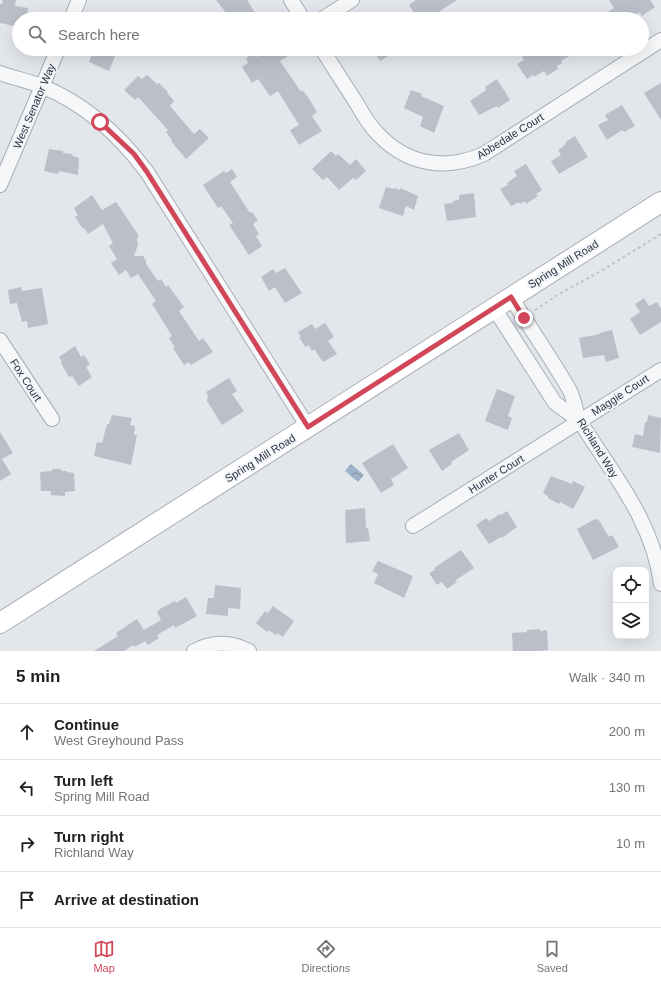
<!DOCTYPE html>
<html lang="en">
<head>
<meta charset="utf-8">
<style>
	body { margin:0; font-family:Arial,sans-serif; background:#f2f2f2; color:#202124 }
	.controls { position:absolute; right:12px; bottom:12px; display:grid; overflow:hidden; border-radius:8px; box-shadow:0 4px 16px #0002 }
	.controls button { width:36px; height:36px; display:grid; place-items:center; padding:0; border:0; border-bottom:1px solid #e0e0e0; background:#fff; color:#202124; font:20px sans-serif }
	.stop { position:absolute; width:12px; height:12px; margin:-9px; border:3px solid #d14759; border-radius:50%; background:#fff }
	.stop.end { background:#d14759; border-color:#fff; box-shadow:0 1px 4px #0008 }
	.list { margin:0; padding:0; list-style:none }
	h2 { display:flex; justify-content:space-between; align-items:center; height:52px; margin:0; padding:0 16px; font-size:17px }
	h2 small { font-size:13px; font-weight:400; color:#757577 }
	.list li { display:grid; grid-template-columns:26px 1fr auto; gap:12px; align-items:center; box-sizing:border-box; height:56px; padding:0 16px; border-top:1px solid #e0e0e0 }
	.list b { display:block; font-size:15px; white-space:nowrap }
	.list p { margin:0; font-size:13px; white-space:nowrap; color:#757577 }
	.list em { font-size:13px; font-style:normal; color:#757577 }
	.icon { flex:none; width:22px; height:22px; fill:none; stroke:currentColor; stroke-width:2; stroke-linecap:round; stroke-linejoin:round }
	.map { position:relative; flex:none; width:661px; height:651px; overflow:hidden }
	.search { position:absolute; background:#fff; box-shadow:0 4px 16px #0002; left:12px; right:12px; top:12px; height:44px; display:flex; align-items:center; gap:10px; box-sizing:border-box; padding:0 14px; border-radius:22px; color:#757577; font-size:15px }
	.sheet { height:276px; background:#fff }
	nav { display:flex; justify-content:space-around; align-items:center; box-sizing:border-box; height:56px; border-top:1px solid #e0e0e0; background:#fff; font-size:11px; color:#757577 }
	nav a { display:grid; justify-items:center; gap:2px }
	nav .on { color:#d14759 }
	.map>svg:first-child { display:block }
	.water { fill:url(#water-waves) }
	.building { fill:#babfc9 }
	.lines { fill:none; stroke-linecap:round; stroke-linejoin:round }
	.street-casing { stroke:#a8adb6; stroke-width:16 }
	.secondary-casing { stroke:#a8adb6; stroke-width:22 }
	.path { stroke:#c1c4ca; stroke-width:2; stroke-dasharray:3 3; stroke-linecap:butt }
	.street { stroke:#f6f7f9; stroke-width:14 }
	.secondary { stroke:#fff; stroke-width:20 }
	.route { stroke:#d14759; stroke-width:5 }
	.labels { text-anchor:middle; stroke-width:4; stroke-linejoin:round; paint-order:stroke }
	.street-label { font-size:11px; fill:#2a3344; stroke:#f3f5f8 }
</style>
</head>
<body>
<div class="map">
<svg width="661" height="651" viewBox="0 0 661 651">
	<defs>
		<pattern id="water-waves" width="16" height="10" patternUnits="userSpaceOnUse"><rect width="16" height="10" fill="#9eb3cb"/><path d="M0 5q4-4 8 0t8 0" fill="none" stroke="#8192a6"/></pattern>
	</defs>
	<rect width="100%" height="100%" fill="#e3e6eb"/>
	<!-- water -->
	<path class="water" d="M351 464 364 475 358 482 345 471Z"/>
	<!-- building -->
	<path class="building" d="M3 0H16L15 6 28 8 27 19H19V27L0 23V4H2Z
		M216 0H247L259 19H231Z
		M416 0H457L431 17 428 13 419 19H418L409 5Z
		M609 0H650L655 7 642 16 640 12 630 18 628 15 622 19H598L614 8Z
		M94 49H118L109 71 89 62Z
		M270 49H284L288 56 280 61 301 92 302 90 308 97 317 112 312 116 322 131 299 145 290 130 299 125 278 91 270 96 258 79 252 83 242 67 248 63 246 58 254 53 257 57Z
		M372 49H384L388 56 380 61Z
		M535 49H545L549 55 558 49H581L561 61 562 63 557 66 558 69 547 76 544 71 534 77 533 75 527 79 517 64 524 60 522 57Z
		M147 75 157 84 159 83 168 92 167 93 174 101 170 106 194 134 200 129 209 138 186 159 171 141 172 140 166 132 168 130 138 97 135 100 124 90 138 76 142 79Z
		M497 79 510 100 498 108 497 106 479 115 470 101 486 90 485 87Z
		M661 83V120L644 93Z
		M411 90 422 94 421 96 444 106 434 133 420 126 423 117 404 108Z
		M622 105 635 126 624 132 622 130 607 140 598 125 608 120 605 115Z
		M575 136 588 157 559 174 551 161 561 155 558 150 564 146 567 141Z
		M49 149 63 151V153L72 154 73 156 79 158 78 175 59 171 58 174 44 171Z
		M331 151 336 156 338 154 350 165 356 159 366 171 356 180 353 178 339 190 327 177 323 180 312 169Z
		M526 164 542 190 536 194 538 196 526 204 525 201 520 204 519 202 511 206 500 189 508 185 507 183 517 176 514 171Z
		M232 169 237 177 230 182 250 213 252 212 258 220 253 224 259 234 256 236 262 246 249 255 229 225 233 223 221 206 218 208 203 185 224 171 226 173Z
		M386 187 394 189 395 188 400 190V188L418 196 414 210 406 206 403 216 379 208Z
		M474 193 476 217 447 221 444 204 453 203V201L459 200V195Z
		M92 195 102 210 116 202 139 236 137 238 138 245 134 256H143L146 261V264L158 281 161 279 166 287 168 285 184 307 179 311 199 341 203 338 213 352 191 365 189 362 184 365 173 348 175 347 169 338 172 336 152 304 156 301 138 274 131 278 126 270 119 275 111 263 117 259 109 246 113 243 103 224 88 234 84 228 83 229 75 217 78 215 74 208Z
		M285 268 302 293 285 303 275 287 269 291 261 277 273 269 276 273Z
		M21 287 22 291 42 288 48 324 28 328 27 321 22 322 17 303 10 304 8 290Z
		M644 298 649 306 657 302 661 309V322L640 335 630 319 640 312 635 304Z
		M325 323 334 337 328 341 337 354 323 362 314 349 312 351 308 345 305 347 299 337H301L298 332 312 324 315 329Z
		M612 330 619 358 606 362 604 355 583 358 579 338 600 334 599 333Z
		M75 346 81 357 84 355 90 364 86 367 92 377 79 386 72 376 69 377 61 363 62 362 59 357Z
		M229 378 237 391 232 394 244 411 222 425 207 401 208 395 206 392Z
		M497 389 515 396 508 416 512 418 508 430 485 421Z
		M112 415 132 418 130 425 135 426 134 435H137L131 465 94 456 97 442 102 443 107 424H109Z
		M648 415 661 418 660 453 632 447 635 434 643 436 645 422H647Z
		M0 432 13 453 2 459 11 474 0 481Z
		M459 433 469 450 451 462 452 464 442 471 429 450Z
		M393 444 408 468 391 479 394 485 381 493 362 463Z
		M52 469H61V471H67V472L74 473 75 491 65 492V496L51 495V491H41L40 472 52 471Z
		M551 476 572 484 573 481 585 487 573 509 560 502 559 504 548 498V496L543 493Z
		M365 508 366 528H368L370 541 346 543 345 510Z
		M507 511 517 527 502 538 501 537 489 544 476 525 486 518 489 521 500 514 501 515Z
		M595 519 596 520 598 519 609 537 612 535 619 547 593 560 577 529Z
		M461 550 474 568 456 580 457 582 447 589 442 582 437 585 429 573 435 570 434 568Z
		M378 561 413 576 404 598 374 583 378 574 372 571Z
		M215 585 241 588 240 609 228 608V616L206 614 208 598H214Z
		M186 597 197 616 175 628 174 625 157 635 159 638 148 645 145 641 134 647 133 645 124 651H94L118 636 116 633 137 619 144 630 161 620 157 612 160 609 175 601 176 603Z
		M273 606 294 621 283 637 277 633 276 635 268 630 267 632 256 623 265 611 268 613Z
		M540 629V631L547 630 548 650 540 651H513L512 633 527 632V630Z"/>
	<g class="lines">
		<!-- street casing -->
		<g class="street-casing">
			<path id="street" d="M291 0 303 19
				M71 19 79 0
				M322 19 352 0
				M322 49C333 67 345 85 357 104 364 116 371 128 382 138 411 166 448 170 484 154L661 40
				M0 73C14 78 28 81 41 86 84 103 120 136 147 172L308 427
				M0 185 58 49
				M511 297C530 328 551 358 569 389 575 400 575 413 581 423 614 476 653 521 661 584
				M494 308 555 403 580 421
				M0 340 52 419
				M413 526 661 370
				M194 651C213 641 230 641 249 651"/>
		</g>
		<!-- secondary casing -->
		<g class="secondary-casing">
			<path id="secondary" d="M0 623 661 202"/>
		</g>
		<!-- path -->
		<path class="path" d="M535 310 559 294 601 271 661 234"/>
		<!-- street -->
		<use href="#street" class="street"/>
		<!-- secondary -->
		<use href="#secondary" class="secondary"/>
	</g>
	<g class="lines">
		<!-- route -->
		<path class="route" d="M100 122 134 154 147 172 308 427 511 297 524 318"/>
	</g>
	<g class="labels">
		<!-- street labels -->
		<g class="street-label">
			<text transform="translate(34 106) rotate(-67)" y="4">West Senator Way</text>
			<text transform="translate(510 136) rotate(-32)" y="4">Abbedale Court</text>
			<text transform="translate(563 264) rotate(-32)" y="4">Spring Mill Road</text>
			<text transform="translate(26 380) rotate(57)" y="4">Fox Court</text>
			<text transform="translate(620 395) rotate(-33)" y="4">Maggie Court</text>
			<text transform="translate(598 448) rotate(58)" y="4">Richland Way</text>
			<text transform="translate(260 458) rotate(-32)" y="4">Spring Mill Road</text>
			<text transform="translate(496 474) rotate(-32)" y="4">Hunter Court</text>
		</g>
	</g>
</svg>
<div class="controls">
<button><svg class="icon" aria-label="locate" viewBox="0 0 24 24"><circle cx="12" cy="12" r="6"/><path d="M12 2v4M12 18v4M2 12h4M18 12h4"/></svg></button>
<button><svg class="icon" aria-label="layers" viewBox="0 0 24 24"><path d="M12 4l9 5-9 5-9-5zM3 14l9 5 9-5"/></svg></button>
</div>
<div class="stop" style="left:100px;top:122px"></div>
<div class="stop end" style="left:524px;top:318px"></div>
<div class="search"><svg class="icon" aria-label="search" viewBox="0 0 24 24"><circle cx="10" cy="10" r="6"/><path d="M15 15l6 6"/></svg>Search here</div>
</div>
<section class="sheet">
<h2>5 min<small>Walk · 340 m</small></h2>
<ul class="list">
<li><svg class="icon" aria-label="ahead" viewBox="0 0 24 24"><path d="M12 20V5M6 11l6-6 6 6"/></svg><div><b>Continue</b><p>West Greyhound Pass</p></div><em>200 m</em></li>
<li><svg class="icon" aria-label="left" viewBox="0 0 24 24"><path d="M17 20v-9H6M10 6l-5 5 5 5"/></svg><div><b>Turn left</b><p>Spring Mill Road</p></div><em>130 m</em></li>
<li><svg class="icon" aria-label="right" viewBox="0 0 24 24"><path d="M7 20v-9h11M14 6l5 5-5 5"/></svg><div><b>Turn right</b><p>Richland Way</p></div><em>10 m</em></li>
<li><svg class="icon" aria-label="arrive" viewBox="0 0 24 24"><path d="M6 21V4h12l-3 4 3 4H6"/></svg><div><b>Arrive at destination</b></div></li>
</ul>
</section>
<nav>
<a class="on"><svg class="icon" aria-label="map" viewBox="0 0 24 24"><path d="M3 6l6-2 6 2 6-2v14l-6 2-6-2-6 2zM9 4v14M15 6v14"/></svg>Map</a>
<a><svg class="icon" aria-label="directions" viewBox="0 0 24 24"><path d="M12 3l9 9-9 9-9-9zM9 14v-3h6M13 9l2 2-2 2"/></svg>Directions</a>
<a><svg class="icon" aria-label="saved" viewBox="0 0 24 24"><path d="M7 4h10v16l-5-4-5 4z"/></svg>Saved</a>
</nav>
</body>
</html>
